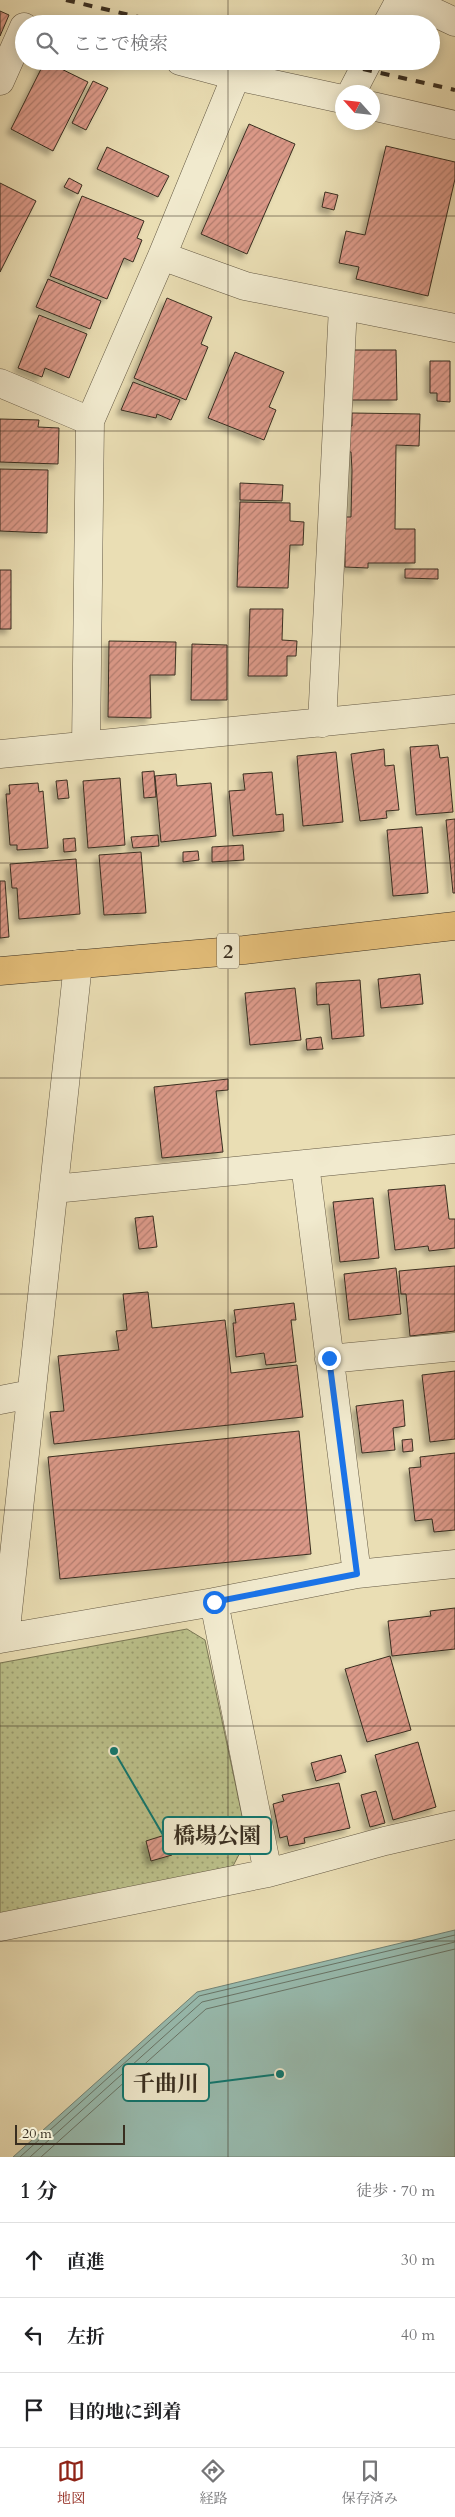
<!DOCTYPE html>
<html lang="ja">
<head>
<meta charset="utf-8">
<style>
	body { margin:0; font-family:Cardo,"Noto Serif JP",serif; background:#f6f6f6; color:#202124 }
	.compass { position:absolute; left:335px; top:85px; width:45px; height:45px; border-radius:50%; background:#fff; box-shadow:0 2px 12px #0003; rotate:297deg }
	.scale { position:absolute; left:15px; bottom:12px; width:110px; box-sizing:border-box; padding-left:5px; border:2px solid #392e20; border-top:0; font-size:14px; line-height:18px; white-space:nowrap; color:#392e20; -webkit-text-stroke:4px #f1eace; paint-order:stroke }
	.stop { position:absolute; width:15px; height:15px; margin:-11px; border:4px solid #1a73e8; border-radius:50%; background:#fff }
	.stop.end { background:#1a73e8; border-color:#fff; box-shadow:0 1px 5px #0008 }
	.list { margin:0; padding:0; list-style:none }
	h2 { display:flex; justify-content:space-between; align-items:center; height:65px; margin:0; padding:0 20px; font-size:21px }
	h2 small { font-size:16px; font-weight:400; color:#757577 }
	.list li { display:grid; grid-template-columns:32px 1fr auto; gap:15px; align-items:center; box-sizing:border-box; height:75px; padding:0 20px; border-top:1px solid #e0e0e0 }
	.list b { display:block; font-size:19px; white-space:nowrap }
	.list em { font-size:16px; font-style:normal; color:#757577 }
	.icon { flex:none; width:28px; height:28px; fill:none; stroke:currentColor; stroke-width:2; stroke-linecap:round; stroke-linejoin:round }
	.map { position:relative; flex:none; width:455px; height:2157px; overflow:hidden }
	.search { position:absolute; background:#fff; box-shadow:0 2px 12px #0003; left:15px; right:15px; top:15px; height:55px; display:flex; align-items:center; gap:12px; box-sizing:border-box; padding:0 18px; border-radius:28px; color:#757577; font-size:19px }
	.sheet { height:290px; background:#fff }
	nav { display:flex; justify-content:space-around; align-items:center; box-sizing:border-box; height:70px; border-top:1px solid #e0e0e0; background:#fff; font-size:14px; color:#757577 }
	nav a { display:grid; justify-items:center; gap:2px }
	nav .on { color:#8f2418 }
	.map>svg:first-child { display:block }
	.park { fill:url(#park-dots); stroke:#7a7755 }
	.water { fill:#98bcb0; stroke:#728376 }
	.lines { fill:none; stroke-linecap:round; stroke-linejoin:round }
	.shore { stroke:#687568; stroke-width:1 }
	.building { fill:url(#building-hatch); stroke:#392e20; filter:url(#shadow) }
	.minor-casing { stroke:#655a45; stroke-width:29 }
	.major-casing { stroke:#392e20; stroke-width:29 }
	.minor { stroke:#f1eace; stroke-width:28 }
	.major { stroke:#e5bf7a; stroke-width:28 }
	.rail { stroke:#392e20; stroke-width:4; stroke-dasharray:9 9; stroke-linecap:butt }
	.route { stroke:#1a73e8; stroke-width:6 }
	.grid { fill:none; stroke:#392e20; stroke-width:1; stroke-opacity:0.55 }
	.labels { text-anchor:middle; stroke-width:4; stroke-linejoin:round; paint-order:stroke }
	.shield { fill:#f1eace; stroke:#706654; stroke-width:1 }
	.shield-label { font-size:20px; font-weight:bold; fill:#392e20 }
	.leader { fill:none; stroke:#0f766e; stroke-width:2 }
	.callout-dot { fill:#0f766e; stroke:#f1eace; stroke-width:2 }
	.callout { fill:#f1eace; stroke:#0f766e; stroke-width:2 }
	.callout-label { font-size:22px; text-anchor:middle; font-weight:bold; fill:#392e20 }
</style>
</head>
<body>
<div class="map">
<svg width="455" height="2157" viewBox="0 0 455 2157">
	<defs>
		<pattern id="park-dots" width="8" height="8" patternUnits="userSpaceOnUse" patternTransform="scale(1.25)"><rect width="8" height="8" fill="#bbc08a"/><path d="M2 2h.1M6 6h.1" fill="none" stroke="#999c70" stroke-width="1.8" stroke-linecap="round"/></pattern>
		<pattern id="building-hatch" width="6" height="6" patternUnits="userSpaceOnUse" patternTransform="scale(1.25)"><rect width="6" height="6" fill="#db9988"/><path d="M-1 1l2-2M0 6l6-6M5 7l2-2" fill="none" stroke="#b37d6f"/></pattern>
		<filter id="shadow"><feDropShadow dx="-4.5" dy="4.5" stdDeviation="2.5" flood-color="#0004"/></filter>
	</defs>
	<rect width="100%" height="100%" fill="#eadeb4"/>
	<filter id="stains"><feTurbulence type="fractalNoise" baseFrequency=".004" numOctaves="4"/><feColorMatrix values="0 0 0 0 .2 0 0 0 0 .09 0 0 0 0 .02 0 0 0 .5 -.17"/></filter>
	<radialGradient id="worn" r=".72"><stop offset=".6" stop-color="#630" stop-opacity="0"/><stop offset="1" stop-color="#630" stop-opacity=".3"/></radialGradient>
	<!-- park -->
	<path class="park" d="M187 1629 205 1640 247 1839 233 1866 0 1918V1663Z"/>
	<!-- water -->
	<path class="water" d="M455 1930V2157H13L197 1992Z"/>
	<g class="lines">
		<!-- shore -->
		<path class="shore" d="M20 2157 199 1996 455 1935
			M30 2157 202 2002 455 1942
			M41 2157 206 2009 455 1949"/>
	</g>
	<!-- building -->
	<path class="building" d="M0 11 9 15 0 36Z
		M45 61 88 82 53 151 11 129Z
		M93 81 108 88 86 130 72 123Z
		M249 124 295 144 247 254 201 234Z
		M386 146 455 162V179L428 296 356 279 359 267 339 263 346 231 365 235Z
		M107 147 169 176 158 197 97 169Z
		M69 178 82 185 78 194 64 187Z
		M0 183 36 201 0 272Z
		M325 192 338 195 334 210 322 207Z
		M82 196 144 221 137 238 142 240 133 262 124 258 107 299 50 276Z
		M48 279 101 301 90 329 36 307Z
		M167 298 212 317 201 344 208 347 186 400 134 378Z
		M39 315 87 334 69 378 45 368 42 377 18 368Z
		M348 350H396L397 400H348Z
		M235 352 284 372 269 407 276 410 264 440 208 418Z
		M430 361H450V402L437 401V393H430Z
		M133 382 180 400 171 420 157 414 156 418 121 410Z
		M352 413 420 414 419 446 396 445 395 529H415V563H368V568L345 567V517H351L352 470 351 452H345V426H352Z
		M0 419 39 420 38 427 59 428 58 464 0 462Z
		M0 469 48 470 47 533 0 531Z
		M240 483 283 485 282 501 240 500Z
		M240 502 290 503V521L304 522 303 545H290L288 588 237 587Z
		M405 569H438V579L405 578Z
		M0 570H11V629H0Z
		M250 609H283L282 640 297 641 296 656H287V676H248Z
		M109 641 176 642 175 675H150L151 718 108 717Z
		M192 644 227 645V700H191Z
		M438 745 440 758 448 757 453 812 416 815 410 747Z
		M384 749 385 766 394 765 399 810 386 811 387 818 360 821 351 754Z
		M336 752 343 822 303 826 297 756Z
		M154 771 156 797 144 798 142 772Z
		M272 772 276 815 283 814 284 831 233 836 229 791 245 790 243 774Z
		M176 774 177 786 211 783 216 836 161 842 155 776Z
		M120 778 125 845 88 848 83 781Z
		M67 780 69 798 58 799 56 781Z
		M38 783 39 792 43 791 48 848 17 850V845H10L6 794H10L9 785Z
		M455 819V893H453L446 820Z
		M422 827 428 893 393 896 387 830Z
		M158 835 159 846 133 848 131 837Z
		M75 838 76 851 64 852 63 839Z
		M243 845 244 860 212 862V847Z
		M198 851 199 860 183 862V852Z
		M141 852 146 913 104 915 99 855Z
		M76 859 80 914 19 919 17 888H12L10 864Z
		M0 881H5L9 937 0 938Z
		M420 974 423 1004 381 1008 378 979Z
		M360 980 364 1036 332 1039 329 1004 317 1005 316 983Z
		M295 988 301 1040 250 1045 245 993Z
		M321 1037 323 1049 307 1050 306 1039Z
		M228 1079V1090L216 1091 223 1152 162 1158 154 1087Z
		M445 1185 449 1219H455V1248L429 1251 428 1246 395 1250 388 1190Z
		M373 1198 379 1258 340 1262 333 1202Z
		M153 1216 157 1247 139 1249 135 1218Z
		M455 1266V1331L410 1336 406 1294H401L399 1271Z
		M396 1268 401 1314 349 1320 344 1274Z
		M148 1292 152 1328 225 1320 231 1373 297 1365 303 1417 54 1444 50 1412 64 1411 58 1356 119 1350 116 1331 127 1330 123 1294Z
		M294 1303 296 1320H291L296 1362 266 1365 264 1353 236 1357 233 1323H236L234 1310Z
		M455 1371V1439L430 1442 422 1375Z
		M403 1400 405 1426 393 1428 395 1450 362 1453 356 1406Z
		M299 1431 311 1554 60 1579 48 1457Z
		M412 1439 413 1451 403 1452 402 1440Z
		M455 1453V1530L434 1532 432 1519 415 1521 409 1468 421 1467 420 1457Z
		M455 1608V1649L392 1656 388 1621 431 1616 430 1611Z
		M390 1656 411 1730 367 1742 345 1669Z
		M418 1742 436 1807 393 1820 375 1755Z
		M341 1755 346 1772 316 1781 311 1763Z
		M339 1783 350 1828 304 1838 305 1843 289 1846 287 1836 280 1838 273 1804 284 1801 282 1795Z
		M376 1791 385 1823 370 1827 361 1795Z
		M165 1835 172 1855 151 1861 146 1841Z"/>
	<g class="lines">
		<!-- minor casing -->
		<g class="minor-casing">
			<path id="minor" d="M408 0 455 22
				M387 24 400 0
				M180 61 236 76
				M0 81 24 27
				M352 92 368 61
				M372 106 455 125
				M162 256 245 286 455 328
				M0 383 90 421
				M322 723 343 307
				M86 745 90 421 162 256 236 76 342 99
				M0 754 455 709
				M305 1164 357 1574
				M54 1189 455 1149
				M329 1359 455 1347
				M0 1400 31 1394
				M214 1602 268 1873
				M5 1638 78 964
				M0 1639 214 1602 357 1574 455 1564
				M0 1927 268 1873 385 1841 455 1825"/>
		</g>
		<!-- major casing -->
		<g class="major-casing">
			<path id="major" d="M0 971 244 950 455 926"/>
		</g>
		<!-- minor -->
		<use href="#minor" class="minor"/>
		<!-- major -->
		<use href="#major" class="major"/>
		<!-- rail -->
		<path class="rail" d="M66 0 168 24
			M328 61 455 90"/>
	</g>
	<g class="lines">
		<!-- route -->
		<path class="route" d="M214 1602 357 1574 329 1358"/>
	</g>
	<!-- grid -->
	<path class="grid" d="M228 0V24M228 61V2157M0 216H455M0 431H455M0 647H455M0 863H455M0 1078H455M0 1294H455M0 1510H455M0 1726H455M0 1941H455"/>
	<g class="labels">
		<!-- shield labels -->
		<rect class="shield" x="217" y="933.5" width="22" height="35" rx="4"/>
		<g class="shield-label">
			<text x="228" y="958">2</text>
		</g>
	</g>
	<!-- callouts -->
	<path class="leader" d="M114 1751L163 1835M280 2074L209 2083"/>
	<g class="callout-dot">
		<circle cx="114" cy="1751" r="5"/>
		<circle cx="280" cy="2074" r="5"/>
	</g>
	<g class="callout">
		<rect x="163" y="1817" width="108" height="37" rx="5"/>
		<rect x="123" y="2064" width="86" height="37" rx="5"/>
	</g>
	<g class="callout-label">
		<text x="217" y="1843">橋場公園</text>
		<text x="166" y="2091">千曲川</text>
	</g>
	<rect width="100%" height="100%" filter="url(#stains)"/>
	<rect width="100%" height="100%" fill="url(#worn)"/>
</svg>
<svg class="compass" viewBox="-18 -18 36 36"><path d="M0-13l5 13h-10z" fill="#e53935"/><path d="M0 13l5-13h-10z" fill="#757577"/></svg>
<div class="scale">20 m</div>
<div class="stop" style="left:214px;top:1602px"></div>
<div class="stop end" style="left:329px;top:1358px"></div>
<div class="search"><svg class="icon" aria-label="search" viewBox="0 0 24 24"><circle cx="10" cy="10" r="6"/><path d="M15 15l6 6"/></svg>ここで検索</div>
</div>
<section class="sheet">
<h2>1 分<small>徒歩 · 70 m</small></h2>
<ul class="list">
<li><svg class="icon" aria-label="ahead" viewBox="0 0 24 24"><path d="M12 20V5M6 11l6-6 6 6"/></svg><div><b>直進</b></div><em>30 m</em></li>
<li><svg class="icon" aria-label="left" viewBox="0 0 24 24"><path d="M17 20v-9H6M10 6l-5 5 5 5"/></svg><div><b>左折</b></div><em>40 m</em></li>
<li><svg class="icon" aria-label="arrive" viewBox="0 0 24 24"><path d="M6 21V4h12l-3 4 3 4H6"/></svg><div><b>目的地に到着</b></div></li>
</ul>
</section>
<nav>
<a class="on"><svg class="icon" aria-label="map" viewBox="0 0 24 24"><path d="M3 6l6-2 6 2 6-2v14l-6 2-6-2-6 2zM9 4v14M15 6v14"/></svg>地図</a>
<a><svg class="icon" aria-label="directions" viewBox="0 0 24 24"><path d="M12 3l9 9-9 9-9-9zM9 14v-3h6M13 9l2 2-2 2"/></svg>経路</a>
<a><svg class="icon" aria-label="saved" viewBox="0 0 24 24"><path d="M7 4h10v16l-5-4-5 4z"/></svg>保存済み</a>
</nav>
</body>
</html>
